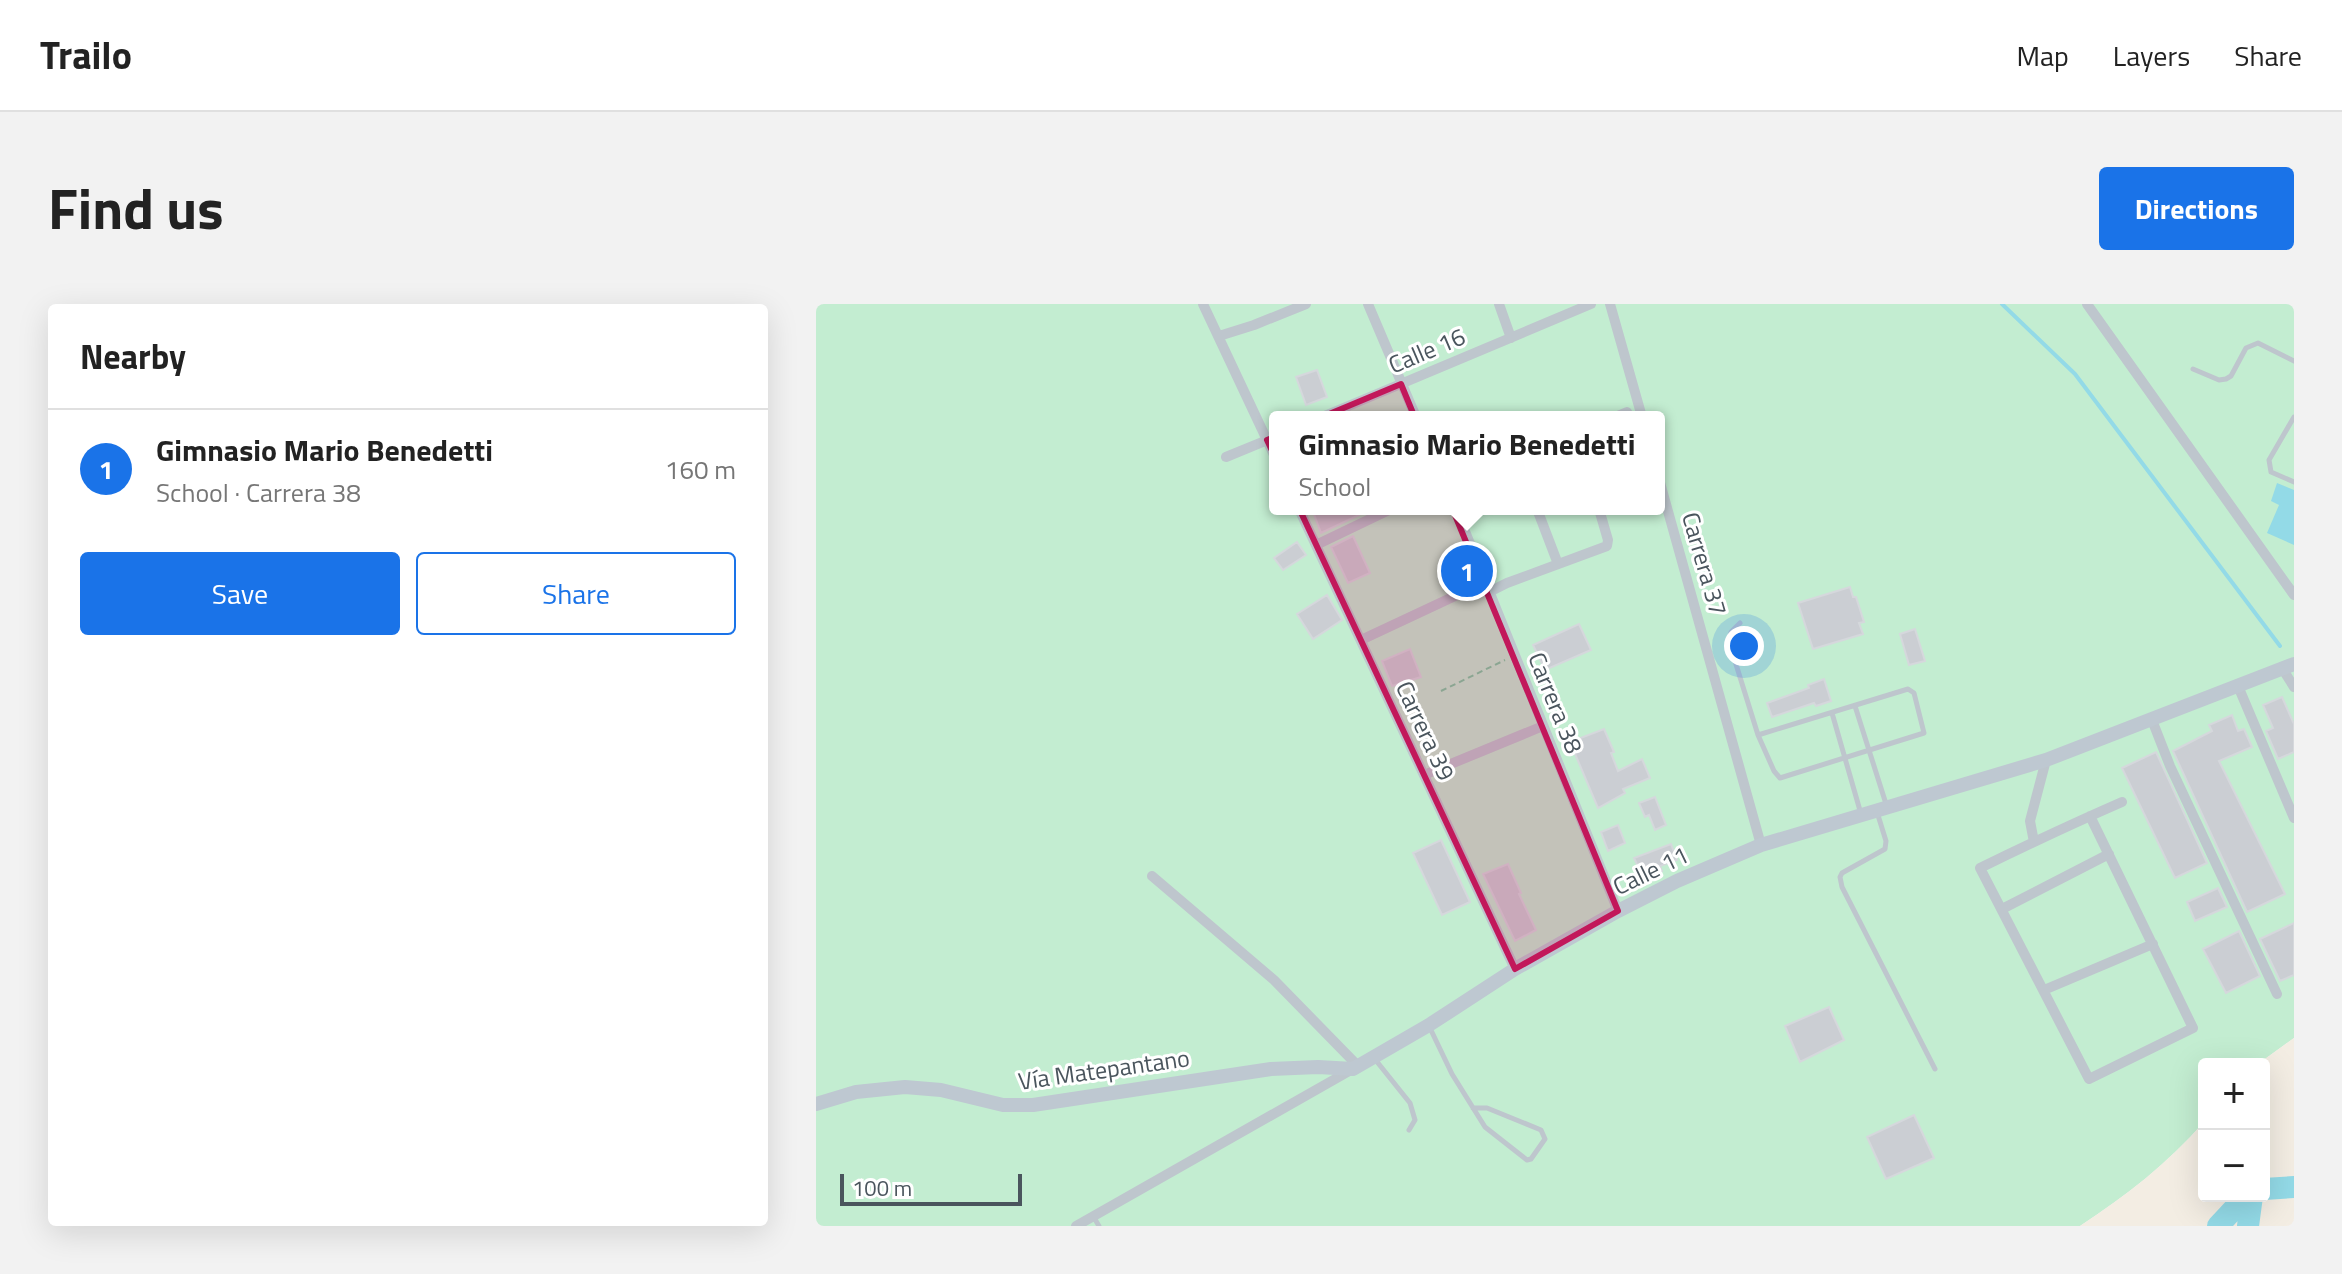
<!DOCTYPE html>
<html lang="en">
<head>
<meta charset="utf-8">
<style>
	body { margin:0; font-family:"Titillium Web",sans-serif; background:#f2f2f2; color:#222 }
	.controls { position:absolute; right:24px; bottom:24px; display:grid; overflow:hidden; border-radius:8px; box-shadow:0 8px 32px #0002 }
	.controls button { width:72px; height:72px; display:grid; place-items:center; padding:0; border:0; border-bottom:2px solid #e0e0e0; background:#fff; color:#222; font:40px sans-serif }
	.scale { position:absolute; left:24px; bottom:20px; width:182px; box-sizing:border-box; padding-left:8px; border:4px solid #4a555d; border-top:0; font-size:22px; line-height:28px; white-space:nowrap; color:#4a555d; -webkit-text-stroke:6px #fff; paint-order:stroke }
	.you { position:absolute; left:928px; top:342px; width:28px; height:28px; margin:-20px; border:6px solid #fff; border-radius:50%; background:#1a73e8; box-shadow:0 0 0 12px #1a73e833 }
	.badge { display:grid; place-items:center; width:52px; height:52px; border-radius:50%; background:#1a73e8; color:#fff; font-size:26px; font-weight:700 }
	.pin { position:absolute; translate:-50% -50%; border:4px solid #fff; box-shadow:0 2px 8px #0006 }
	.popup { position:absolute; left:453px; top:107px; width:396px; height:104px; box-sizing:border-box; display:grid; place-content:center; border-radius:8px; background:#fff; filter:drop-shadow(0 2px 6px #0005); font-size:26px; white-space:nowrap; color:#767676 }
	.popup b { font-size:30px; color:#222 }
	.popup::after { content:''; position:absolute; left:50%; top:100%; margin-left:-16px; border:16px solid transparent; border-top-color:#fff }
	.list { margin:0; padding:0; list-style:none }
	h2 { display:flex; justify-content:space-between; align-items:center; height:104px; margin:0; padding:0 32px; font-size:34px }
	h2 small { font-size:26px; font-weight:400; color:#767676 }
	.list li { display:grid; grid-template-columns:52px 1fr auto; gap:24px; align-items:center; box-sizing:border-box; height:120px; padding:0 32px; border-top:2px solid #e0e0e0 }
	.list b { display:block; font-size:30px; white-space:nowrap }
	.list p { margin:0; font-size:26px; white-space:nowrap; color:#767676 }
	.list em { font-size:26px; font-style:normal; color:#767676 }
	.actions { display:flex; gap:16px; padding:24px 32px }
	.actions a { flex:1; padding:18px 0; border:2px solid #1a73e8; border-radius:8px; text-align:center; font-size:28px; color:#1a73e8 }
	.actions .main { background:#1a73e8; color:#fff }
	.map { position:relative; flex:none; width:1478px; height:922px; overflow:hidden; border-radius:8px }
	header { display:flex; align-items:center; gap:48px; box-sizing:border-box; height:112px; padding:0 40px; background:#fff; border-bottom:2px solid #e0e0e0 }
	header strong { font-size:38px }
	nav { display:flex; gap:44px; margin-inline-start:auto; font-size:28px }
	.intro { display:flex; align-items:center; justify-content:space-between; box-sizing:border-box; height:192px; padding:0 48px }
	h1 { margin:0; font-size:56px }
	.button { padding:20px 36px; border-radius:8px; background:#1a73e8; color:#fff; font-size:28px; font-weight:700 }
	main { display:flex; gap:48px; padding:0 48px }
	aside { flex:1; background:#fff; border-radius:8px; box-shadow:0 8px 32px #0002 }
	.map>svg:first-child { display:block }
	.green { fill:#c3edd1; fill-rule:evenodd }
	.sand { fill:#f3ede3 }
	.water { fill:#93dae7 }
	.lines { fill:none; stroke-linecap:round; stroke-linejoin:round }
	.stream { stroke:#93dae7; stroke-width:4 }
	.river { stroke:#93dae7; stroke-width:22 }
	.building { fill:#cbced3; stroke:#d5d8dc; stroke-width:2 }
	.path { stroke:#7dc9a0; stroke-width:2; stroke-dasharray:6 4; stroke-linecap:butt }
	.service { stroke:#bec6cd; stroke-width:5 }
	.minor { stroke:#bec6cd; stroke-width:10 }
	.secondary { stroke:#bec8d1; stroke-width:14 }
	.marked { fill:#c2185b; fill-opacity:0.2; stroke:#c2185b; stroke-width:6; stroke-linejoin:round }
	.labels { text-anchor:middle; stroke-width:6; stroke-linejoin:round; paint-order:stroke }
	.street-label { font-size:24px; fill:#4a555d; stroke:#fff }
</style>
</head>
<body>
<header>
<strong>Trailo</strong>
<nav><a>Map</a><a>Layers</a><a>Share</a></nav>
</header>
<div class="intro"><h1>Find us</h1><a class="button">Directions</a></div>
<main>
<aside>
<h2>Nearby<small></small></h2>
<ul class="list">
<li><span class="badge">1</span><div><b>Gimnasio Mario Benedetti</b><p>School · Carrera 38</p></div><em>160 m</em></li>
</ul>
<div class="actions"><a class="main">Save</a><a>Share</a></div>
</aside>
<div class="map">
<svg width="1478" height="922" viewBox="0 0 1478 922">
	<rect width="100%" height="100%" fill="#f3f1f1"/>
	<!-- green -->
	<path class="green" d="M0 0H1478V734L1442 760H1388V818C1352 859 1310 892 1264 922H0ZM459 113H843V205H459Z"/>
	<!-- sand -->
	<path class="sand" d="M1478 734V922H1264C1310 892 1352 859 1388 818V892H1448V760H1442Z"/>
	<!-- water -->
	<path class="water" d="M1461 179 1478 186V241L1451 229 1463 201 1455 197Z"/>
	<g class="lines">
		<!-- stream -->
		<path class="stream" d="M1186 0 1259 70 1464 342"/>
		<!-- river -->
		<path class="river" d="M1448 885 1478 883
			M1402 922 1430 892
			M1432 922 1436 892"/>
	</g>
	<!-- building -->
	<path class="building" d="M501 66 511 93 490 101 480 73Z
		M496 205H540L543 211 505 229Z
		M537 232 554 269 532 279 515 243Z
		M481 238 490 251 467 266 458 254Z
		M1034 283 1037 293H1040L1048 318 1043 319 1047 330 997 345 982 299Z
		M511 291 526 316 497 335 481 310Z
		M763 320 775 346 729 366 717 341Z
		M1099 325 1109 357 1093 361 1084 330Z
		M594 345 605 373 576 382 566 357Z
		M1008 375 1015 397 1000 402 998 399 956 413 951 399 993 384 992 381Z
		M1466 393 1478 420V448L1462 455 1450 427 1457 424 1447 401Z
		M1416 411 1422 427 1428 425 1436 443 1403 457 1469 590 1431 608 1357 447 1396 427 1393 421Z
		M788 425 798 448 795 449 802 467 826 455 834 474 807 485 809 489 782 504 754 438Z
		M1340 448 1391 559 1359 574 1306 464Z
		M839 493 850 521 839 526 833 511 829 513 823 499Z
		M802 521 809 539 792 547 785 528Z
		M625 536 654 598 626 611 597 549Z
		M855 540 861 556 844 562 846 567 828 575 818 554Z
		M692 560 705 589 703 590 720 626 699 637 667 570Z
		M1402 584 1411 603 1379 617 1371 598Z
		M1478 619V671L1464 677 1444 635Z
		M1423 627 1444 672 1410 689 1387 645Z
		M1013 703 1028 736 984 758 969 722Z
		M1098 811 1118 854 1070 875 1051 833Z"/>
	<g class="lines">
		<!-- path -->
		<path class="path" d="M625 387 689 356"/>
		<!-- service -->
		<path class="service" d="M1377 65 1403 76 1410 75 1415 72 1430 44 1442 39 1478 57
			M1478 113 1453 156 1455 168 1478 178
			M924 319 915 328 914 341 942 431
			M1092 385 1098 389 1108 429 964 474 958 467 942 431Z
			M1039 402 1071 503
			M1016 409 1045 510
			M1061 508 1070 537 1069 545 1026 569 1024 573 1026 583 1119 765
			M613 722 636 770 669 823 711 856 715 855 729 835 725 826 671 804H657
			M558 754 594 799 599 816 593 826
			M277 912 283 922"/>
		<!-- minor -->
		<path class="minor" d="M387 0 459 153
			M552 0 600 113
			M683 0 695 34
			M794 0 826 113
			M1271 0 1478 291
			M403 32 438 21 490 0
			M506 113 775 0
			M799 113 811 108
			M410 153 459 133
			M843 175 945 541
			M483 205 699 665
			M640 205 802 607
			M721 205 742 260
			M500 241 575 205
			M675 287 691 279 791 242 792 236 783 205
			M545 336 671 277
			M1466 364 1478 383
			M1422 382 1478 514
			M1336 416 1354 462 1461 690
			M608 471 727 422
			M1274 512 1377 724 1273 775 1164 564C1211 541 1258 519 1306 498
			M1218 538 1214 517 1230 456
			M336 572 458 676 542 762
			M1186 605 1293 550
			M1228 686 1337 640
			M260 922 535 766"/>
		<!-- secondary -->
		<path class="secondary" d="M0 800 40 788 89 783 125 786 187 801H217L455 765 502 763 537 765 613 721 699 665 802 607 861 577 945 541 1230 456 1478 360"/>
	</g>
	<!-- marked area -->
	<path class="marked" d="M585 80 802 607 699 665 451 136Z"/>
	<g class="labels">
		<!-- street labels -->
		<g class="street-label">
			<text transform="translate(611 47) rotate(-23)" y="8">Calle 16</text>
			<text transform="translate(888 260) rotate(74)" y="8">Carrera 37</text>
			<text transform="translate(739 399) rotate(68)" y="8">Carrera 38</text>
			<text transform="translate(609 427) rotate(65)" y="8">Carrera 39</text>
			<text transform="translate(835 567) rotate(-26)" y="8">Calle 11</text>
			<text transform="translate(288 766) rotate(-8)" y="8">Vía Matepantano</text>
		</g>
	</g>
</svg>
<div class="controls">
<button>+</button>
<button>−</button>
</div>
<div class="scale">100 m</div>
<div class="you"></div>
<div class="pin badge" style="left:651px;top:267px">1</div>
<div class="popup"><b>Gimnasio Mario Benedetti</b>School</div>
</div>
</main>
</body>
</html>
